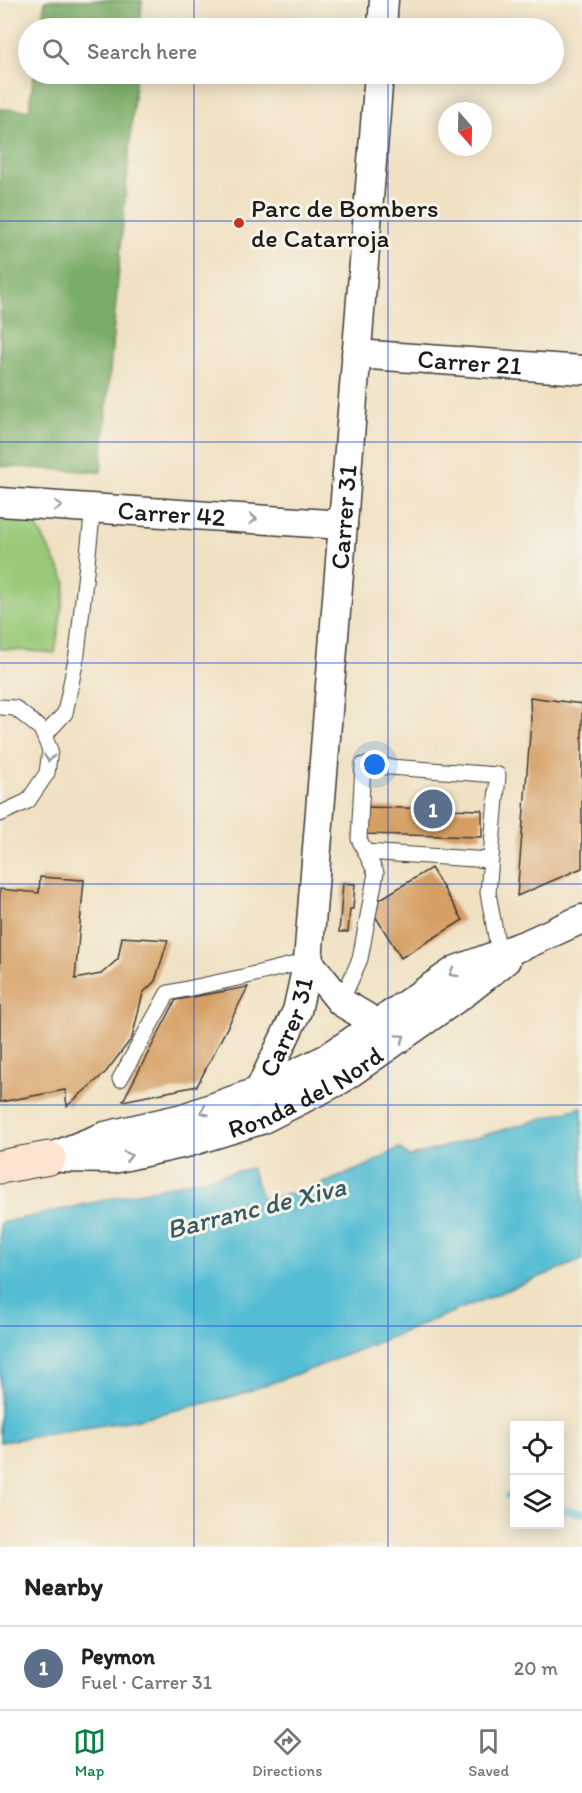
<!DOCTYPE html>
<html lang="en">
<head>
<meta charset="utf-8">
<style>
	body { margin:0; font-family:Itim,sans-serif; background:#f2f2f2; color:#222 }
	.controls { position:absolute; right:18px; bottom:18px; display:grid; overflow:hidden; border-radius:0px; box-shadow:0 3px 15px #0003 }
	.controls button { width:54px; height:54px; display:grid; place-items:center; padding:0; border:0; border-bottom:2px solid #e0e0e0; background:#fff; color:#222; font:30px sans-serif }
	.compass { position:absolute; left:438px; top:102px; width:54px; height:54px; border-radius:50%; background:#fff; box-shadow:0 3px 15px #0003; rotate:160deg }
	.you { position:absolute; left:375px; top:765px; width:21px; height:21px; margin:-15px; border:4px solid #fff; border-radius:50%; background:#1a73e8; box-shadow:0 0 0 9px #1a73e833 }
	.badge { display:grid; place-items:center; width:39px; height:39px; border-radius:50%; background:#0b8043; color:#fff; font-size:20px; font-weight:700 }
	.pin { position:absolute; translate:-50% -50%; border:3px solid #fff; box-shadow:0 2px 6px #0006 }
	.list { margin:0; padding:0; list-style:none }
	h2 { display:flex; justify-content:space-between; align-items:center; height:78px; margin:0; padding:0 24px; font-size:26px }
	h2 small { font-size:20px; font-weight:400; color:#767676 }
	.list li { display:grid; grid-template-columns:39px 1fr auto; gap:18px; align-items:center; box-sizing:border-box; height:84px; padding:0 24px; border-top:2px solid #e0e0e0 }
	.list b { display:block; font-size:22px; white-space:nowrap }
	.list p { margin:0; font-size:20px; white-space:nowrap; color:#767676 }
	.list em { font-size:20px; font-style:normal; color:#767676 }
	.icon { flex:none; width:33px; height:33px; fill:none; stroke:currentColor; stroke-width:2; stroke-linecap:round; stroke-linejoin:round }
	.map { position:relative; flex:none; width:582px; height:1547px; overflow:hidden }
	.search { position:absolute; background:#fff; box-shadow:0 3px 15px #0003; left:18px; right:18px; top:18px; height:66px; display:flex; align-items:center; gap:15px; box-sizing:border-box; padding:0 21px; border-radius:33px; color:#767676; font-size:22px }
	.sheet { height:162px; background:#fff }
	nav { display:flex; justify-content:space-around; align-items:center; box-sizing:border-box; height:84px; border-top:2px solid #e0e0e0; background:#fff; font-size:16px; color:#767676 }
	nav a { display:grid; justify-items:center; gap:3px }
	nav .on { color:#0b8043 }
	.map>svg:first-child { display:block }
	.green { fill:#98c978; stroke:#5a724a; stroke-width:1.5 }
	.forest { fill:#7aad68; stroke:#4b6442; stroke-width:1.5 }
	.water { fill:#55bdd3; stroke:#386c78; stroke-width:1.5 }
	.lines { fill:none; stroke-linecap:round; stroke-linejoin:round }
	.stream { stroke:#55bdd3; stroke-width:8 }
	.building { fill:#d59f63 }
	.lane-casing { stroke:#3c3a35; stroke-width:17 }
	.street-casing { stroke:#3c3a35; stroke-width:31 }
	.secondary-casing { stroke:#3c3a35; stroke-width:35 }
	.lane { stroke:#fff; stroke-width:15 }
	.street { stroke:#fff; stroke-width:28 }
	.secondary { stroke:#fde4d1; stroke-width:33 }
	.oneway { stroke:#999 }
	.grid { fill:none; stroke:#1d4ed8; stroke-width:1.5; stroke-opacity:0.55 }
	.poi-dot { fill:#c8321e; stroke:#f7f3e8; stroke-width:2 }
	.labels { text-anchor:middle; stroke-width:6; stroke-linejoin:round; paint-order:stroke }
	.poi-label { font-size:26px; fill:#1c1c1c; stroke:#f7f3e8; text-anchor:start }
	.street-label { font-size:26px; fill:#1c1c1c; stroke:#f7f3e8 }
	.water-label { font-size:27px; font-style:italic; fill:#335c65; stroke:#f7f3e8 }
</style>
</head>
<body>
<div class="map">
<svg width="582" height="1547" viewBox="0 0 582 1547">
	<rect width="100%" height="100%" fill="#f7f3e8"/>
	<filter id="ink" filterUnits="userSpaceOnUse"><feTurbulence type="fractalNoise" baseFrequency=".0167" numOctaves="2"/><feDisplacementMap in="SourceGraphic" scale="12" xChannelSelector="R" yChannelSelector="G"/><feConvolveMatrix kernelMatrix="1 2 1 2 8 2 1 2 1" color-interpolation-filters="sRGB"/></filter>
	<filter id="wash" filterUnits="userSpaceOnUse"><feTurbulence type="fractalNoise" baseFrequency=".008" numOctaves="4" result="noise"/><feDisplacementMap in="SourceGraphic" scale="24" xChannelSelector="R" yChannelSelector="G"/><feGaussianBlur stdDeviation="1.35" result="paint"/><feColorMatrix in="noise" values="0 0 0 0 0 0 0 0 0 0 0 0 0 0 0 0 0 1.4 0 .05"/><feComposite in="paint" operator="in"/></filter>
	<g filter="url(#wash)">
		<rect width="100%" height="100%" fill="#f0e1c3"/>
		<!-- green -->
		<path class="green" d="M0 519 34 521 66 581 55 653 0 649Z"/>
		<!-- forest -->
		<path class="forest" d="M45 0H142L140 28H41Z
			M34 74H136L101 472 0 466V109L29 110Z"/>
		<!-- water -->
		<path class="water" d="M582 1107V1260L319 1366 235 1396 134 1420 0 1442V1223L251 1168 263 1200 309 1189 366 1166 399 1148 409 1157Z"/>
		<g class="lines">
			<!-- stream -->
			<path class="stream" d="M508 1496 514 1498
				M560 1509 582 1513"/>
		</g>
		<g id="blocks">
			<!-- building -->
			<path class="building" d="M530 697 582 704V868L517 896 531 722Z
				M366 807 482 810V837L365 834Z
				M431 868 463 920 401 958 369 906Z
				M40 877 84 880 75 979 101 974 118 959 122 937 168 940 155 981 143 993 132 1038 106 1072 67 1106 65 1090 0 1102V889L39 893Z
				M343 883 355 884 353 909H350L348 932H339Z
				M248 987 197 1086 123 1101 176 1000Z"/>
		</g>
	</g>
	<g filter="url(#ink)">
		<use href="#blocks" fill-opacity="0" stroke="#3c3a35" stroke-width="1.5"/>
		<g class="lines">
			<!-- lane casing -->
			<g class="lane-casing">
				<path id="lane" d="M0 707 15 708 41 729 50 750 47 773 28 801 0 814
					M44 736 65 713 77 654 93 508
					M365 852 490 860
					M341 1002 360 959 376 873 359 839 363 765 498 775 488 893 499 953
					M120 1079 168 993 243 977 308 961"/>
			</g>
			<!-- street casing -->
			<g class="street-casing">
				<g id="street">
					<path d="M382 28 384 0"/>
					<path id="s1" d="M356 354 582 370"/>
					<path id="s2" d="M0 502 343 525"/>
					<path d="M308 961 341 1002 378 1024"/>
					<path id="s3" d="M259 1091 297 1011 308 961 379 74"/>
					<path d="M49 1158 105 1136 183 1118 259 1091 326 1059 456 970 527 944 582 919"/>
					<path id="s4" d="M63 1158 113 1159 190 1142 261 1120 340 1080 467 991 506 960"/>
				</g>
			</g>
			<!-- secondary casing -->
			<g class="secondary-casing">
				<path id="secondary" d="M0 1167 49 1158"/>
			</g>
			<!-- lane -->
			<use href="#lane" class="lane"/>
			<!-- street -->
			<use href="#street" class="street"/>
			<!-- secondary -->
			<use href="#secondary" class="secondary"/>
		</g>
		<!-- one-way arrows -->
		<defs><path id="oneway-chevron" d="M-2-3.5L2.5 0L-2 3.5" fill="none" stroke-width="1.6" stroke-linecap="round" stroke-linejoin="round" transform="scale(1.5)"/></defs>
		<g class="oneway">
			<use href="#oneway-chevron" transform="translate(58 506) rotate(4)"/>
			<use href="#oneway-chevron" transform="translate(253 519) rotate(4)"/>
			<use href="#oneway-chevron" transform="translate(49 758) rotate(95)"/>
			<use href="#oneway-chevron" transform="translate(453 973) rotate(149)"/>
			<use href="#oneway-chevron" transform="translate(401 1038) rotate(-35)"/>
			<use href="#oneway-chevron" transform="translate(204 1111) rotate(160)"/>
			<use href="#oneway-chevron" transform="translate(128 1156) rotate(-13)"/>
		</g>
	</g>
	<!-- grid -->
	<path class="grid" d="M194 0V28M388 0V28M194 74V1547M388 74V1547M0 221H582M0 442H582M0 663H582M0 884H582M0 1105H582M0 1326H582"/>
	<!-- markers -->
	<circle class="poi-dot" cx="239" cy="223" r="6"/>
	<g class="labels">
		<!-- poi labels -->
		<g class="poi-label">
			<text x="251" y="217">Parc de Bombers<tspan x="251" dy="30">de Catarroja</tspan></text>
		</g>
		<!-- street labels -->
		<g class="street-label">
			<text dy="9" stroke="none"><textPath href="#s1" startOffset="114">Carrer 21</textPath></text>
			<text dy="9" stroke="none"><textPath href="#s2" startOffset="172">Carrer 42</textPath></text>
			<text dy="9" stroke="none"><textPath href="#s3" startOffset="585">Carrer 31</textPath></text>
			<text dy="9" stroke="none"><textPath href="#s3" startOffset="70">Carrer 31</textPath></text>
			<text dy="9" stroke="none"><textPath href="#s4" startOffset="255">Ronda del Nord</textPath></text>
		</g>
		<!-- water labels -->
		<g class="water-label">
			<text transform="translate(256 1208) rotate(-14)" y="9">Barranc de Xiva</text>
		</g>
	</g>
</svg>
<div class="controls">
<button><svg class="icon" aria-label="locate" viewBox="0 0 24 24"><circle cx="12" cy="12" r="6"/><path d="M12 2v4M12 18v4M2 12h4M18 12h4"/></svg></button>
<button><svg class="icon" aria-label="layers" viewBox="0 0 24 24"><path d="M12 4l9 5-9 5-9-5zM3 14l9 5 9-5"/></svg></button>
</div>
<svg class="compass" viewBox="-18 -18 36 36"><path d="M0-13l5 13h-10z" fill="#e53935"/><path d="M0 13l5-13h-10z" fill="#767676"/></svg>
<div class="you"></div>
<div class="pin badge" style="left:433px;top:809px;background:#5c6f8a">1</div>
<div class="search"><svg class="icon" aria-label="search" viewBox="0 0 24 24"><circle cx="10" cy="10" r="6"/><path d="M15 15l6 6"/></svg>Search here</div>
</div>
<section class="sheet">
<h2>Nearby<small></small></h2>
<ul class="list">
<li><span class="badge" style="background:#5c6f8a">1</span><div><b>Peymon</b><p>Fuel · Carrer 31</p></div><em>20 m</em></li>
</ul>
</section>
<nav>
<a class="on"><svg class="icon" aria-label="map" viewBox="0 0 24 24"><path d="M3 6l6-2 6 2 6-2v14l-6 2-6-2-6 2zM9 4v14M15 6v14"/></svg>Map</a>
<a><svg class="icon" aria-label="directions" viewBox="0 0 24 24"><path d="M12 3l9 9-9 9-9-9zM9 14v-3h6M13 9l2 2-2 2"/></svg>Directions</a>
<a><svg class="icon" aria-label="saved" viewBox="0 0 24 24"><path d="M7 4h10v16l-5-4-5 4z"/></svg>Saved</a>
</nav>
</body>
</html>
